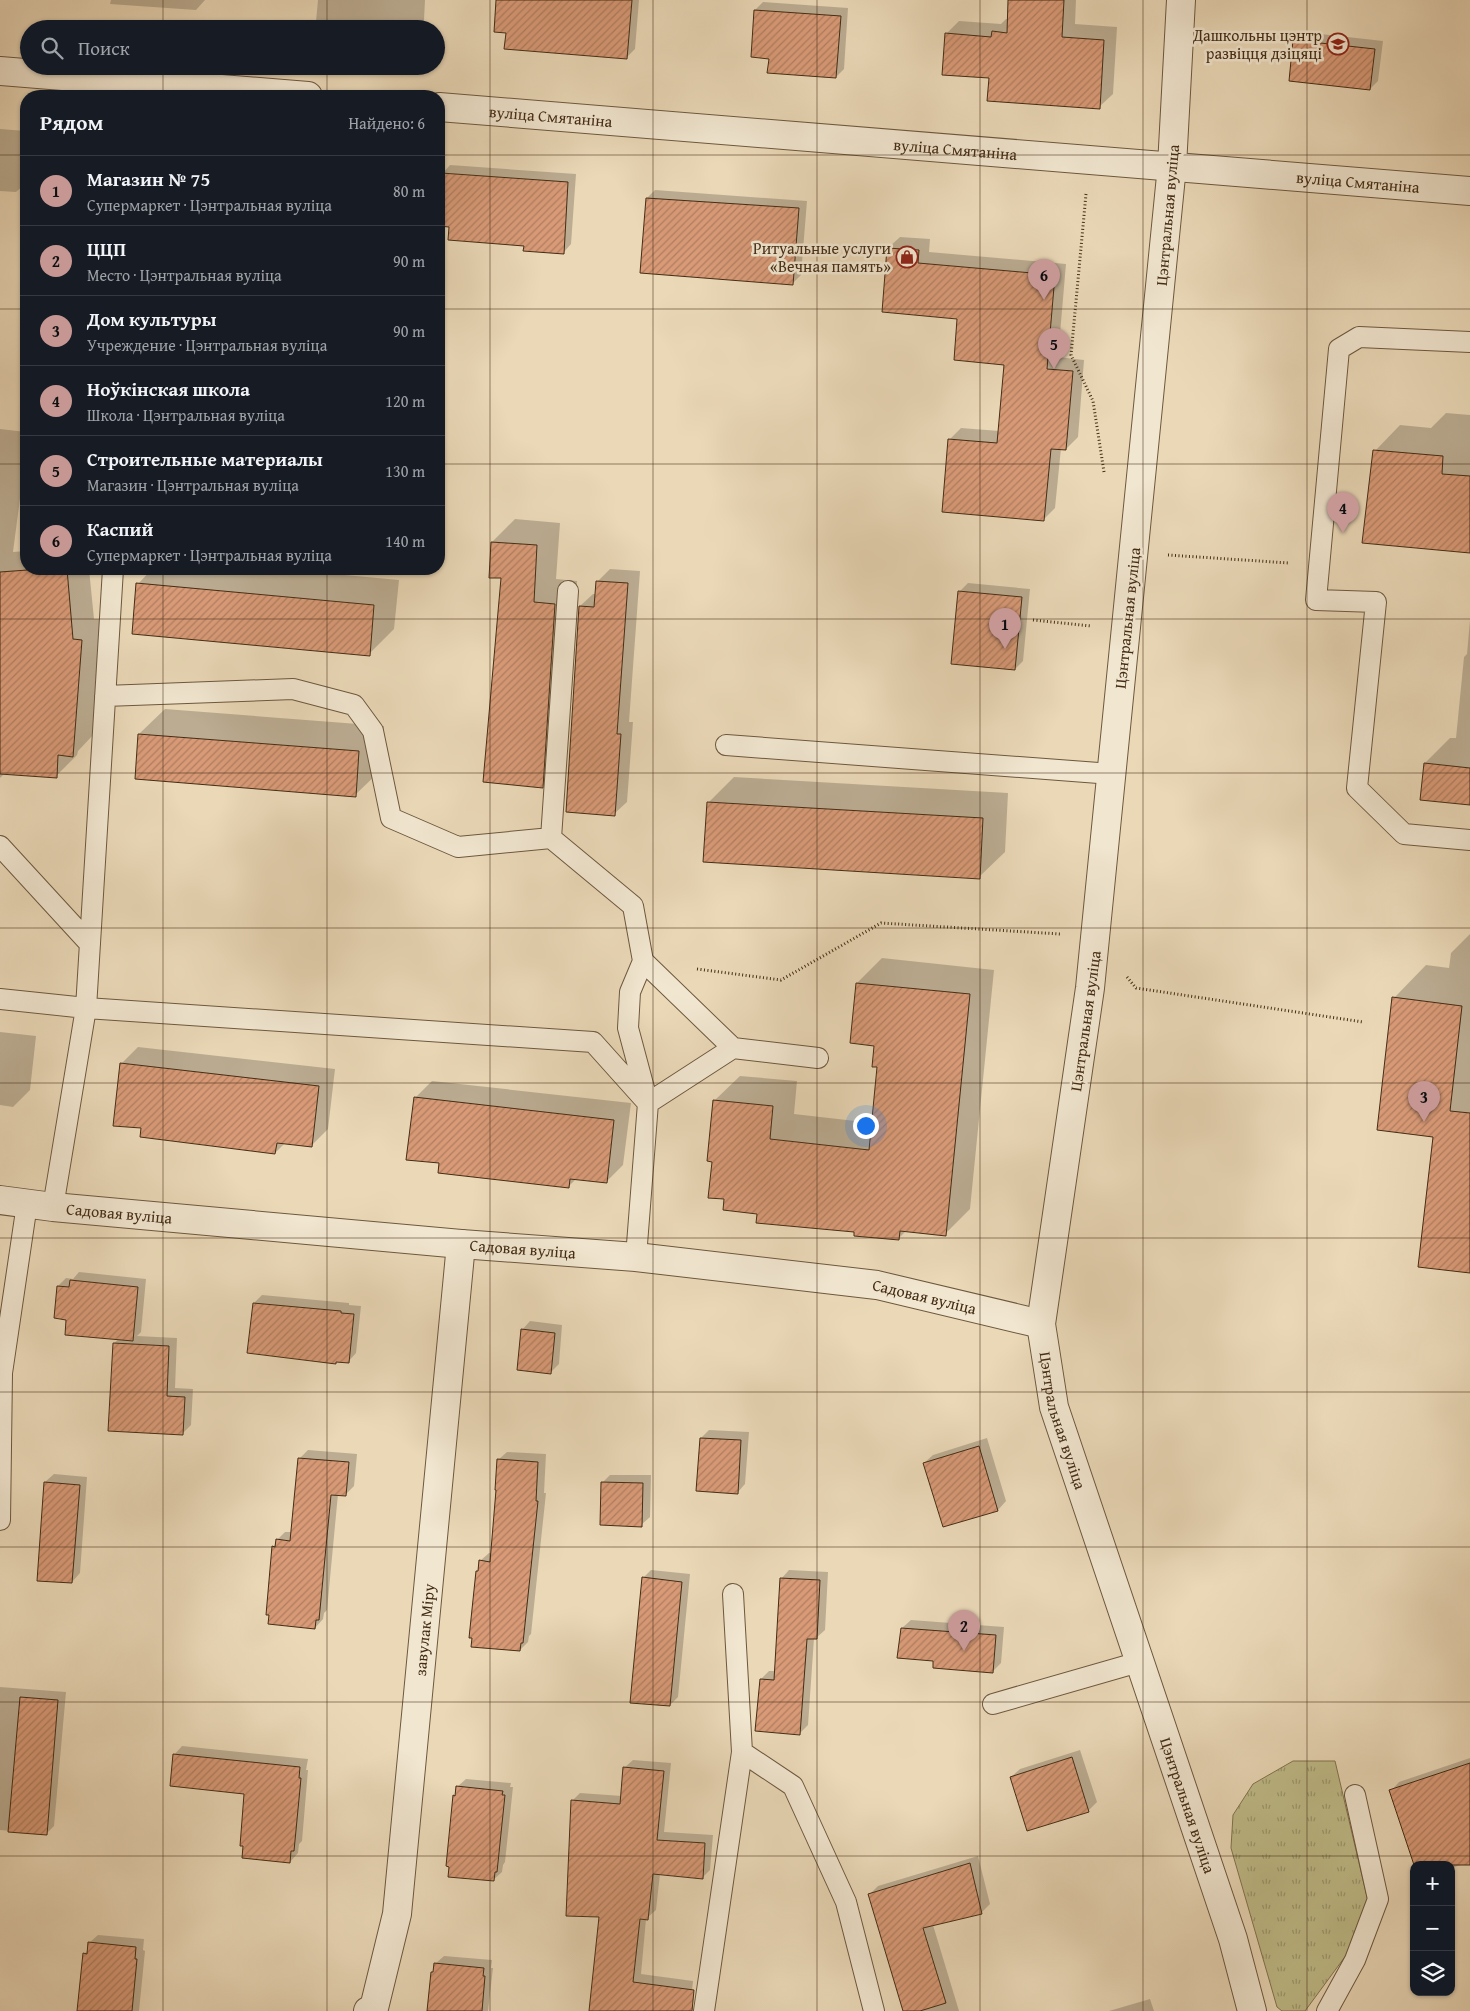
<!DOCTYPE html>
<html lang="ru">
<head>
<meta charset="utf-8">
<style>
	body { margin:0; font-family:"Gentium Book Plus",serif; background:#242831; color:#f1f3f6 }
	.controls { position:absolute; right:15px; bottom:15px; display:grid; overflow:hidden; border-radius:10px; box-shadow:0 1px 4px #0004 }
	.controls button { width:45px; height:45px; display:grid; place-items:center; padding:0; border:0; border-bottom:1px solid #363941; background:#171b24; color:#f1f3f6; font:25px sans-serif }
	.you { position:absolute; left:865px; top:1125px; width:18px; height:18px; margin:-12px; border:4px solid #fff; border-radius:50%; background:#1a73e8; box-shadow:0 0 0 8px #1a73e833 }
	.badge { display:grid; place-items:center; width:32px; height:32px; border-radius:50%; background:#c59692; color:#111; font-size:16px; font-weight:700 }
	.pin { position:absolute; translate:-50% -41px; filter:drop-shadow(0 1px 2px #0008) }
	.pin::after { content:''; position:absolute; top:26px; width:18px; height:15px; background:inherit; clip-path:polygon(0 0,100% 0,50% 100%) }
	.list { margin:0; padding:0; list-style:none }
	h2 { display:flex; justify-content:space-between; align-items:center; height:65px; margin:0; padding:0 20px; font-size:21px }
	h2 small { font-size:16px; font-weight:400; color:#9ea1a6 }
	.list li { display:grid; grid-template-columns:32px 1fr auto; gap:15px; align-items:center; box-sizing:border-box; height:70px; padding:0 20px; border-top:1px solid #363941 }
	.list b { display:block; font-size:19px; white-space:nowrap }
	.list p { margin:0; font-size:16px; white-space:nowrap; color:#9ea1a6 }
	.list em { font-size:16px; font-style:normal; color:#9ea1a6 }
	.icon { flex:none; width:28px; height:28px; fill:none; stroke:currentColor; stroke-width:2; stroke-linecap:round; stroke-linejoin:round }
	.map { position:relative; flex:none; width:1470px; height:2011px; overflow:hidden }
	.search { position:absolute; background:#171b24; box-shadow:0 1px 4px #0004; left:20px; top:20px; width:425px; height:55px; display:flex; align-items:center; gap:12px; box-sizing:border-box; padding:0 18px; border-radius:28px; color:#9ea1a6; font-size:19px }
	.panel { position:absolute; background:#171b24; box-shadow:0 1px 4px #0004; left:20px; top:90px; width:425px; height:485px; border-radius:20px }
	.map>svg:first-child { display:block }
	.grass { fill:url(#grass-tufts); stroke:#82744f }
	.shadow { fill:#0003 }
	.building { fill:url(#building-hatch); stroke:#442d15 }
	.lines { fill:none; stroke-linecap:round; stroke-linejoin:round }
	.lane-casing { stroke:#6e583e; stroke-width:22 }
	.street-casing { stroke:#6e583e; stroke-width:30 }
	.path { stroke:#442d15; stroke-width:3; stroke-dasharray:1 2.5; stroke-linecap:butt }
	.lane { stroke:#f1e6d0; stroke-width:20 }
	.street { stroke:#f1e6d0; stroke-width:28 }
	.grid { fill:none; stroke:#442d15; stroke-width:1; stroke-opacity:0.55 }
	.labels { text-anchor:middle; stroke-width:5; stroke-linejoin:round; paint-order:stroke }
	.poi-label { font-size:16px; fill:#442d15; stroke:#f1e6d0; text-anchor:end }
	.street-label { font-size:16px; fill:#442d15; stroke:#f1e6d0 }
</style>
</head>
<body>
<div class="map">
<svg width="1470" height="2011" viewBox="0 0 1470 2011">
	<defs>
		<pattern id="grass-tufts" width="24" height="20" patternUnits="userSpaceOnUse" patternTransform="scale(1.25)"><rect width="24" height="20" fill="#bfbc89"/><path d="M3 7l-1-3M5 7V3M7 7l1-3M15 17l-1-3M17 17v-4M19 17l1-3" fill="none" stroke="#9d996f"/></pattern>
		<pattern id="building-hatch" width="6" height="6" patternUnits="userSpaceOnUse" patternTransform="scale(1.25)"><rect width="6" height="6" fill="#d89a77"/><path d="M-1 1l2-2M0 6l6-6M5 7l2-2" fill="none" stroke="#b17e60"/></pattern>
	</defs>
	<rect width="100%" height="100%" fill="#ead8b7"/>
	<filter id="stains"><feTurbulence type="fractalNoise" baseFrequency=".004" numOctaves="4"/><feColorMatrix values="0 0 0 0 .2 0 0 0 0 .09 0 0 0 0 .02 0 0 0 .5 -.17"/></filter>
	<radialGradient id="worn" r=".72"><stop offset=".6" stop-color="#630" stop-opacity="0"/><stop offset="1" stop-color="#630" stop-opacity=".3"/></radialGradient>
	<!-- grass -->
	<path class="grass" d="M1293 1761H1335L1368 1901 1347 1954 1305 2011H1282L1277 2007 1231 1848 1233 1815 1253 1784Z"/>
	<!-- shadow -->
	<path class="shadow" d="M111 0H205L196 10 110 4Z
		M318 0H425L424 20 416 28 316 21Z
		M498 0H639L635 49 627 57 507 32Z
		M1010 0H1076L1075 24 1117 27 1113 94 1099 107 990 77 946 34 959 21 1001 24 1006 19H1009Z
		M763 2 848 8 844 69 836 77 770 57 755 10Z
		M1303 32 1383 41 1378 81 1370 89 1295 41Z
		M0 129 26 131 25 184 16 192 0 191Z
		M450 165 576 174 571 244 563 253 451 226 439 225 442 174Z
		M655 190 807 201 801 275 793 283 647 198Z
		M900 237 930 239 929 252 1066 264 1058 357 1084 360 1078 437 1066 449 1061 448 1055 508 1044 519 949 440 961 428 999 431 1005 364 888 248Z
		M26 341V395H20Z
		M1446 413 1470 415V552L1375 451 1400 425 1431 428Z
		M0 429 26 432V453L13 552 26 551V569H89L94 619H102L94 734 78 751 77 755 56 776 5 773 0 778Z
		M515 519 560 523 556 579 577 581 565 764 542 786 502 577 492 542Z
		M152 569H280L399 580 394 629 369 654 138 584Z
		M610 569 640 571 629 722H633L627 802 614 814 580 606 593 594H597L598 581Z
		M968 583 1030 589 1023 661 1015 669 959 592Z
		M1470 620V804L1425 763 1450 738H1456L1464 657 1467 654Z
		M165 709 384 726 381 770 355 795 136 778 139 734Z
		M734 777 1008 793 1005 852 979 877 708 803Z
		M1470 934V1272L1435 1135 1394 998 1426 965 1449 968 1451 953Z
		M882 958 994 970 970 1209 945 1234 907 1230 899 1238 856 1231 725 1198 713 1161 715 1100 740 1076 797 1081 794 1114 873 1123 878 1066 875 1045 851 1042 857 983Z
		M0 1032 36 1036 30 1090 13 1107 0 1105Z
		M138 1047 335 1069 328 1129 311 1146 285 1143 275 1153 142 1127 121 1064Z
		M432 1081 631 1103 623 1165 606 1182 577 1178 568 1187 415 1098Z
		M79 1272 146 1279 141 1332 137 1336 177 1338 175 1388 193 1389 191 1425 182 1434 114 1343 119 1339 68 1319 58 1286 66 1278 73 1279Z
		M262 1295 349 1303V1305L361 1306 356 1353 348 1362 254 1303Z
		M530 1321 562 1325 559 1364 551 1372 522 1330Z
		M709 1430 749 1432 745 1484 737 1493 701 1438Z
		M987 1438 1006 1501 998 1510 944 1526 924 1463 933 1455Z
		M308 1450 357 1454 354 1486 345 1495 338 1494 327 1610 324 1613 323 1619 315 1628 274 1547 277 1540 285 1532H292L299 1459Z
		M507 1452 546 1454 544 1493H546L531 1634 529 1636 528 1642 520 1650 478 1571 480 1561 489 1553H492L498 1460Z
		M54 1474 87 1477 80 1573 72 1582 45 1482Z
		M610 1475H651L650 1517 641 1525 602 1483Z
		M651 1570 690 1574 678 1697 670 1705 643 1578Z
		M789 1570 828 1572 825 1630 816 1638H814L808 1725 799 1734 761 1679 769 1671H776L781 1579Z
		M911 1620 1004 1627 1001 1663 992 1672 935 1660 902 1628Z
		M0 1687 66 1692 54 1826 46 1834 0 1830Z
		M182 1746 308 1759 306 1770H308L302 1841 299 1844 298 1853 290 1862 246 1793 174 1755Z
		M1080 1750 1097 1802 1089 1810 1028 1829 1011 1777 1020 1769Z
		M1470 1758V1862L1451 1868V1865L1391 1791 1399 1782Z
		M633 1760 671 1763 664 1832 713 1835 710 1870 702 1878 660 1874 656 1910 646 1919 641 1974 693 1981 690 2011H590L600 1916 572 1801 580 1793 622 1796 624 1768Z
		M466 1779 511 1783 510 1787H513L505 1862 503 1865 502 1872 493 1880 450 1866 454 1796 457 1793V1787Z
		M978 1856 990 1904 981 1913 933 1925 959 2011H905L870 1894 878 1886Z
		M98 1935 144 1939 143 1950 145 1951 139 2011H78L84 1954 89 1949V1943Z
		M444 1956 492 1960 491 1968H493L488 2011H429L432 1972 435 1970V1964Z
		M1150 1999 1154 2011H1109Z"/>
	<!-- building -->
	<path class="building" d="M496 0H632L627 59 504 49 506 33 494 32Z
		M1008 0H1064L1062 37 1104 40 1100 109 987 101 989 78 942 75 945 33 991 37 992 31 1007 33Z
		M754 10 841 16 836 78 767 73 769 59 751 57Z
		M1293 40 1375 49 1370 90 1289 81Z
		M441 173 568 182 564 254 523 251 524 246 448 240 449 227 439 226Z
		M646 198 799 208 793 285 640 273Z
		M887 248 919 250 918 263 1055 275 1047 369 1073 371 1066 450 1051 449 1044 521 942 512 948 439 997 443 1004 365 954 360 957 319 882 312Z
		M1373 450 1443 456 1442 474 1470 476V553L1362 543Z
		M491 542 537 545 534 602 555 604 543 788 483 782 501 578H489Z
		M41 569H67L73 639 82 640 73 757 58 755 57 778 0 774V572Z
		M596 581 628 583 617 734H621L615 816 566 812 579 606 594 607Z
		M136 583 374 605 370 656 132 634Z
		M958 591 1022 597 1015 670 951 664Z
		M138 734 359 751 356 797 135 779Z
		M1424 763 1470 768V805L1420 800Z
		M707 802 983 818 980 879 703 862Z
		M856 983 970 994 946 1236 900 1231 899 1240 854 1236V1232L756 1223 757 1214 723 1210 724 1199 708 1198 712 1162 707 1161 713 1100 773 1106 770 1139 869 1150 877 1067H872L874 1046 850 1043Z
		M1392 997 1462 1006 1450 1111 1470 1113V1273L1418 1267 1433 1137 1377 1130Z
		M120 1063 319 1086 312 1147 277 1143 275 1154 140 1137 141 1128 113 1126Z
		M414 1097 614 1120 607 1183 570 1179 569 1188 438 1173 439 1163 406 1160Z
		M70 1280 138 1287 133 1341 65 1335 66 1320 54 1318 57 1286 69 1287Z
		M253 1303 341 1311V1313L354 1314 349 1363 336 1362V1364L247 1353Z
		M521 1329 555 1333 551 1374 517 1370Z
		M113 1343 169 1346 167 1396 185 1397 183 1435 108 1431Z
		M700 1438 741 1440 738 1494 696 1491Z
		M979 1446 998 1511 943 1527 923 1463Z
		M298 1458 349 1462 346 1496 331 1495 319 1620H316L315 1629 268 1624 269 1615H266L272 1546 275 1547 276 1539 290 1541Z
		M497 1459 538 1462 536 1501H538L523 1643H521L520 1651 471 1647 472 1638H469L476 1571H478L479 1560 490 1562 496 1490H495Z
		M44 1482 80 1485 72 1583 37 1581Z
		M601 1482 643 1483 642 1527 600 1525Z
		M642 1577 682 1582 670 1706 630 1703Z
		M780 1578 820 1580 817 1639H807L800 1735 755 1731 760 1679 774 1680Z
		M901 1628 996 1635 993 1673 933 1668V1661L897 1658Z
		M20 1697 58 1700 47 1835 8 1832Z
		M173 1754 300 1767 299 1778H301L294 1851H291L290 1863 242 1858 243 1846H240L244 1794 170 1786Z
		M1072 1757 1089 1812 1027 1831 1010 1777Z
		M1470 1763V1865H1414L1389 1790Z
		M623 1767 664 1771 657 1840 705 1843 703 1879 653 1874 648 1920 640 1919 633 1982 694 1990 692 2011H589L599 1917 566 1916 571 1800 620 1804Z
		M456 1786 503 1791 502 1795H505L497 1872H495L494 1881 448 1877 449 1867 446 1866 453 1795 455 1796Z
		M970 1863 982 1914 923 1928 946 2003 920 2011H903L868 1894Z
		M88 1942 136 1947 135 1959H137L132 2011H77L83 1953 87 1954Z
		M434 1963 484 1968 483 1976H485L482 2011H427L431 1972H433Z"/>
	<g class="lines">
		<!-- lane casing -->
		<g class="lane-casing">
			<path id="lane" d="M1470 342 1359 337 1339 349 1316 600 1376 602 1357 788 1404 834 1470 840
				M568 591 551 838 633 906 643 961 630 992 628 1028 648 1103 636 1257
				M105 696 293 689 354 705 373 731 391 818 458 847 551 838
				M726 745 1112 774
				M0 846 90 944
				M643 961 733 1048
				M0 999 86 1008 593 1042 645 1100
				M648 1103 733 1048 818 1058
				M53 1207 86 1008 113 569
				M0 1520 2 1373 27 1204
				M733 1594 742 1752 793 1786 846 1902 874 2011
				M993 1704 1139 1662
				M704 2011 742 1752
				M1327 2011 1355 1960 1378 1899 1355 1795"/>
		</g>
		<!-- street casing -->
		<g class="street-casing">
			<g id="street">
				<path id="s1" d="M1181 0 1172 166 1090 988 1041 1324 1054 1407 1233 1939 1252 2011"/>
				<path d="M0 71 308 96"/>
				<path id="s2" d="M439 107 1470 191"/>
				<path id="s3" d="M0 1200 53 1207 461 1244 636 1257 877 1285 1041 1324"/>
				<path id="s4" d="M368 2011 374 2008 397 1914 461 1244"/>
			</g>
		</g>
		<!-- path -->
		<path class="path" d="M1086 194 1071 355 1093 401 1104 472
			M1168 555 1289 563
			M1033 620 1091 626
			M697 969 781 980 881 923 1060 934
			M1127 977 1136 988 1363 1022"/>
		<!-- lane -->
		<use href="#lane" class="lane"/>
		<!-- street -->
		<use href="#street" class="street"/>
	</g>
	<!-- grid -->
	<path class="grid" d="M163 0V29M327 0V29M490 0V2011M653 0V2011M817 0V2011M980 0V2011M1143 0V2011M1307 0V2011M163 66V96M327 66V96M0 155H26M439 155H1470M0 309H26M439 309H1470M0 464H26M439 464H1470M163 569V2011M327 569V2011M0 619H1470M0 773H1470M0 928H1470M0 1083H1470M0 1238H1470M0 1392H1470M0 1547H1470M0 1702H1470M0 1856H1470"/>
	<!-- icons -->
	<defs>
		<g id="school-ring" transform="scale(1.125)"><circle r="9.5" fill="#f1e6d0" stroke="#8f2418" stroke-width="1.5"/><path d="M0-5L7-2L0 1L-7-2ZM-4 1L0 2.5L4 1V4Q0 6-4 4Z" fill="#8f2418"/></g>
		<g id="shop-ring" transform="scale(1.125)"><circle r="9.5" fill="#f1e6d0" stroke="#8f2418" stroke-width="1.5"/><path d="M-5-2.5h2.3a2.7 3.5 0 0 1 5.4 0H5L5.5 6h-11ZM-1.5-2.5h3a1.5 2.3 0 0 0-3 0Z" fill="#8f2418"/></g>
	</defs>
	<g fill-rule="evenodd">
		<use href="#school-ring" x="1338" y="44"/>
		<use href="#shop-ring" x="907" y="257"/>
	</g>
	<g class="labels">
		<!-- poi labels -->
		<g class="poi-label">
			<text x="1322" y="41">Дашкольны цэнтр<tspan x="1322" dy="18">развіцця дзіцяці</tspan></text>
			<text x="891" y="254">Ритуальные услуги<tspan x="891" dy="18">«Вечная память»</tspan></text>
		</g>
		<!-- street labels -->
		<g class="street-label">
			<text dy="6" stroke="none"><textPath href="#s2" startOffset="112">вуліца Смятаніна</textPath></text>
			<text dy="6" stroke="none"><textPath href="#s2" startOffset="518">вуліца Смятаніна</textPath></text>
			<text dy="6" stroke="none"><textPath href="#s2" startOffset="922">вуліца Смятаніна</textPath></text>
			<text transform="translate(1167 215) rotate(-85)" y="6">Цэнтральная вуліца</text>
			<text transform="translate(1127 618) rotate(-84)" y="6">Цэнтральная вуліца</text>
			<text transform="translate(1085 1021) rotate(-82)" y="6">Цэнтральная вуліца</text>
			<text dy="6" stroke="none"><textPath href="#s3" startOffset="120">Садовая вуліца</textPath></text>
			<text dy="6" stroke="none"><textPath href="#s3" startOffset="525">Садовая вуліца</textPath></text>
			<text dy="6" stroke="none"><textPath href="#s3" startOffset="930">Садовая вуліца</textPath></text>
			<text dy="6" stroke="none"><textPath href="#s1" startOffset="1431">Цэнтральная вуліца</textPath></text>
			<text dy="6" stroke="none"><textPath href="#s4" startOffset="389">завулак Міру</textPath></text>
			<text dy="6" stroke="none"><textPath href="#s1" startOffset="1836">Цэнтральная вуліца</textPath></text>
		</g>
	</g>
	<rect width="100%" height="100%" filter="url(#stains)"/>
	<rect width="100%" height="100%" fill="url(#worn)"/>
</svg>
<div class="controls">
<button>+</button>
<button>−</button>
<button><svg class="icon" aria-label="layers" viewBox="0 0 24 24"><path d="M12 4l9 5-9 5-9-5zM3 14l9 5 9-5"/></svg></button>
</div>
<div class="you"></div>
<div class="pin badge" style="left:1005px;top:649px">1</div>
<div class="pin badge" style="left:964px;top:1651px">2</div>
<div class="pin badge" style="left:1424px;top:1122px">3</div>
<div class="pin badge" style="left:1343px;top:533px">4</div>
<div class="pin badge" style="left:1054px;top:369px">5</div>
<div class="pin badge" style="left:1044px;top:300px">6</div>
<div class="search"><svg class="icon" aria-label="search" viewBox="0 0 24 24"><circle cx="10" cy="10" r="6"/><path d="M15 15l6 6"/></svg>Поиск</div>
<section class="panel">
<h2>Рядом<small>Найдено: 6</small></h2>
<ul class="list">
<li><span class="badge">1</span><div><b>Магазин № 75</b><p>Супермаркет · Цэнтральная вуліца</p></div><em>80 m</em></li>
<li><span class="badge">2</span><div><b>ЦЦП</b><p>Место · Цэнтральная вуліца</p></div><em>90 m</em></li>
<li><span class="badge">3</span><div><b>Дом культуры</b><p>Учреждение · Цэнтральная вуліца</p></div><em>90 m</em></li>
<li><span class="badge">4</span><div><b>Ноўкінская школа</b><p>Школа · Цэнтральная вуліца</p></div><em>120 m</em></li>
<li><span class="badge">5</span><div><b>Строительные материалы</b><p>Магазин · Цэнтральная вуліца</p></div><em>130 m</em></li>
<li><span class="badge">6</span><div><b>Каспий</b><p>Супермаркет · Цэнтральная вуліца</p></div><em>140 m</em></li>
</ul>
</section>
</div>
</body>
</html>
